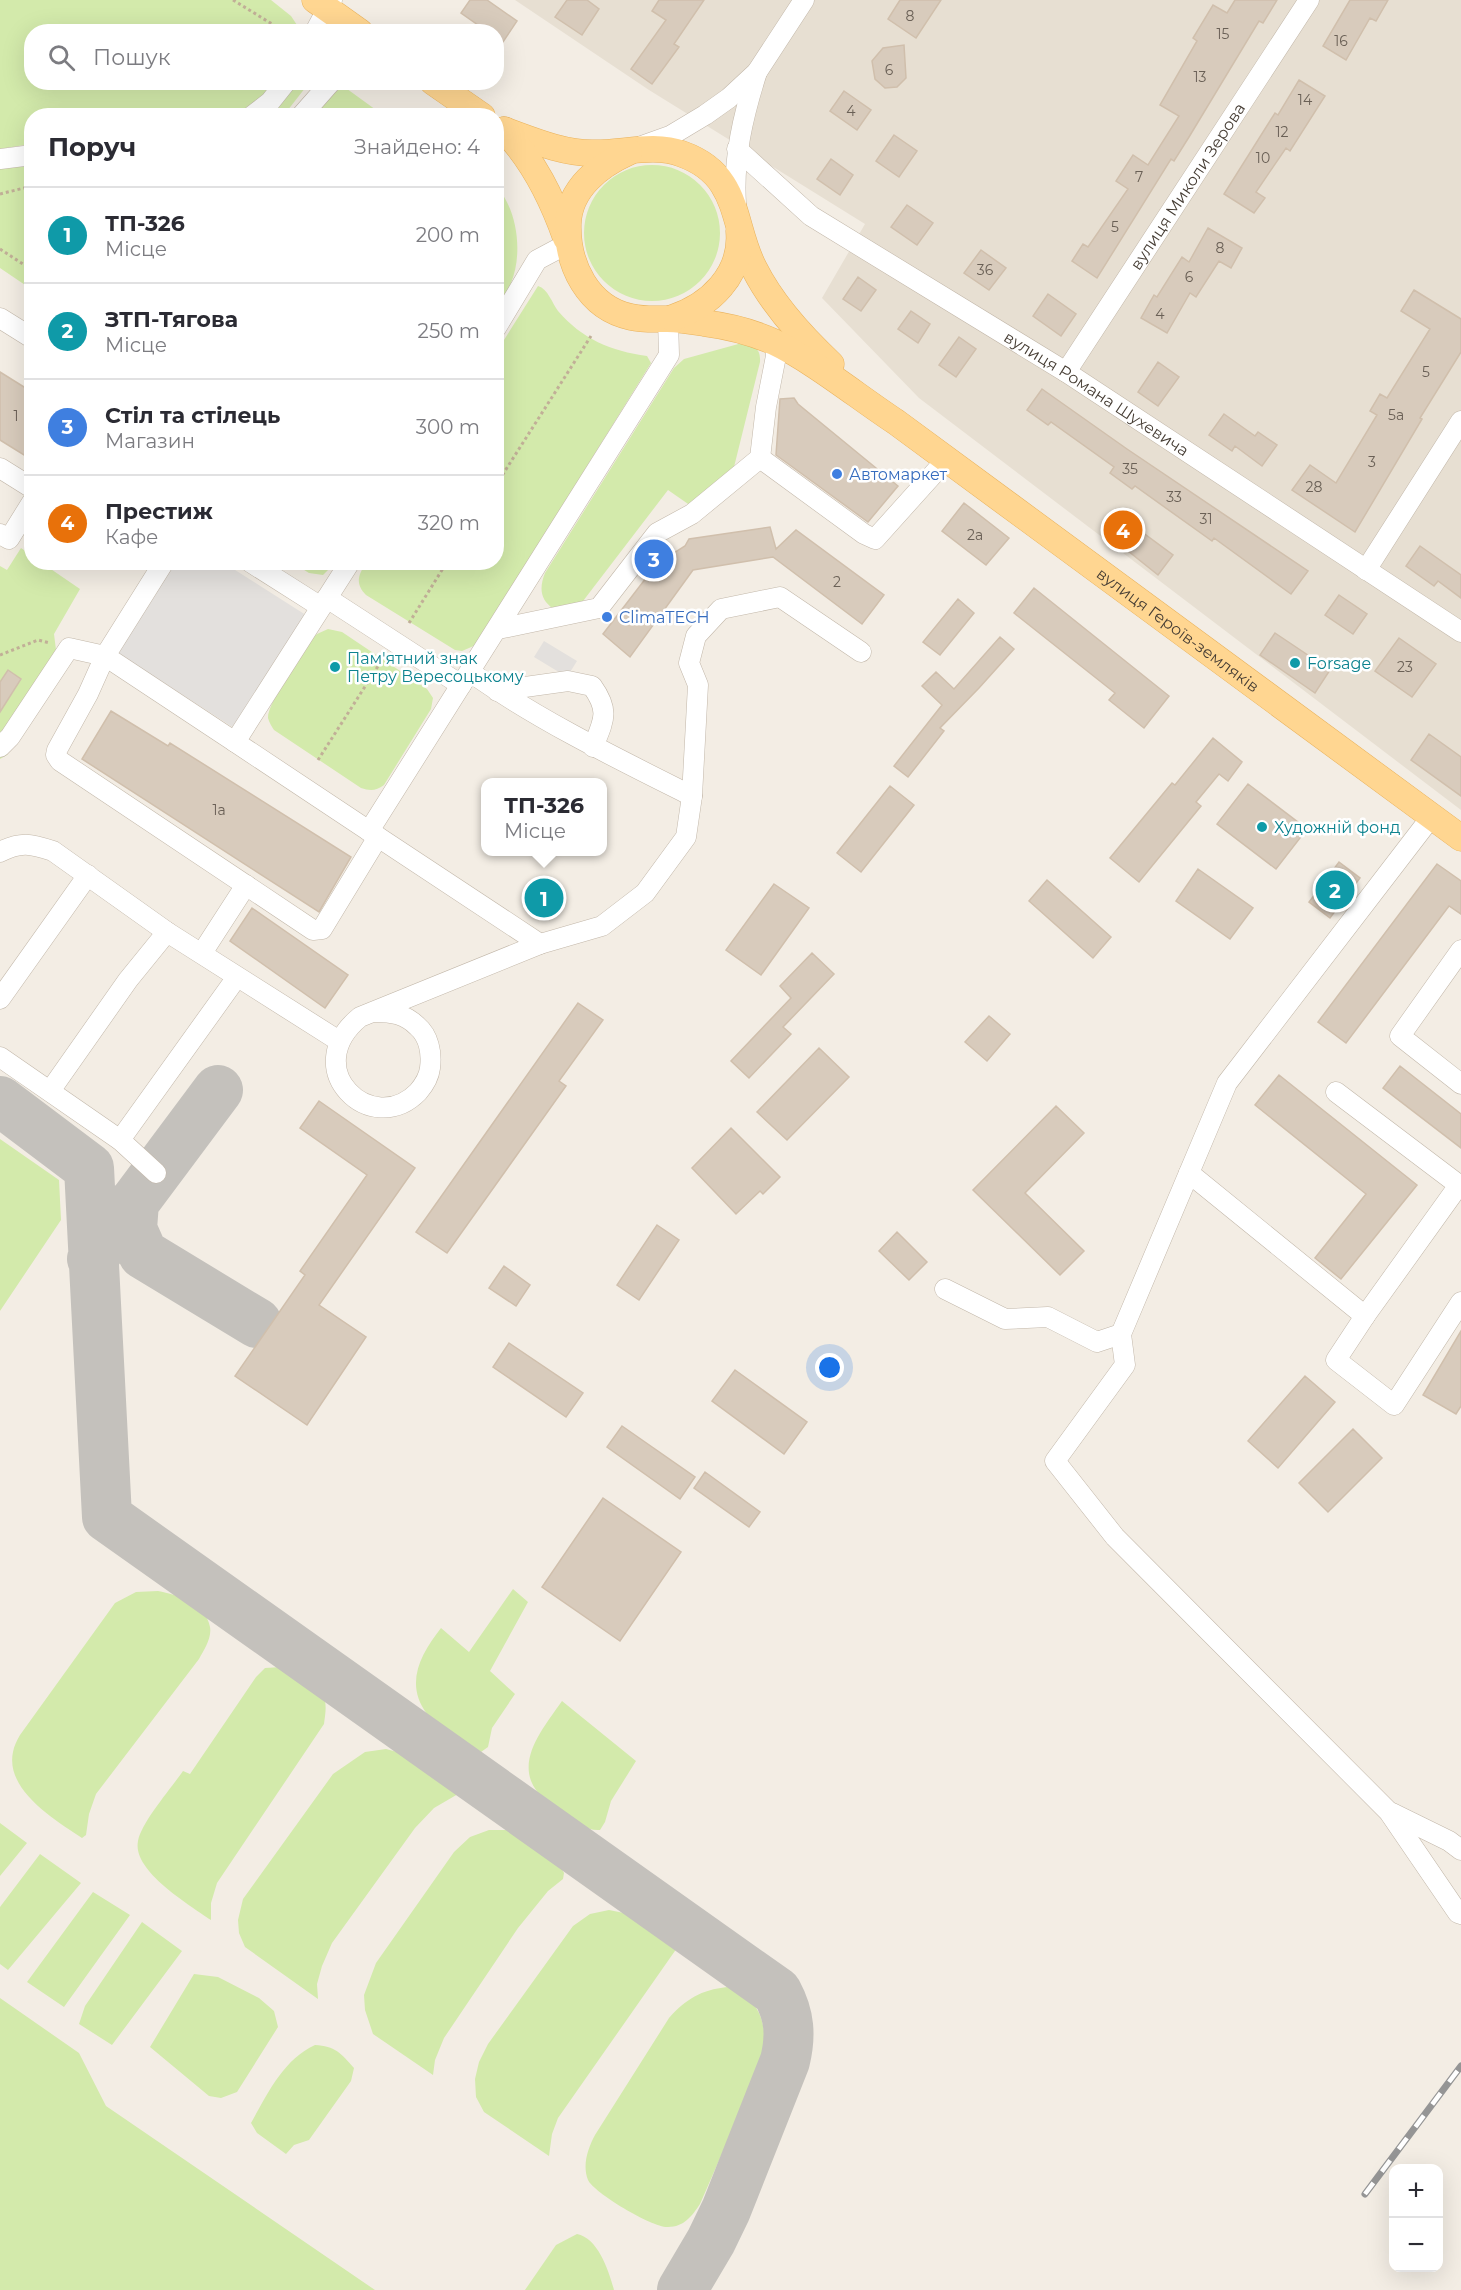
<!DOCTYPE html>
<html lang="uk">
<head>
<meta charset="utf-8">
<style>
	body { margin:0; font-family:Montserrat,sans-serif; background:#f7f7f7; color:#2b2b33 }
	.controls { position:absolute; right:18px; bottom:18px; display:grid; overflow:hidden; border-radius:12px; box-shadow:0 6px 24px #0002 }
	.controls button { width:54px; height:54px; display:grid; place-items:center; padding:0; border:0; border-bottom:2px solid #e1e1e2; background:#fff; color:#2b2b33; font:30px sans-serif }
	.you { position:absolute; left:830px; top:1368px; width:21px; height:21px; margin:-15px; border:4px solid #fff; border-radius:50%; background:#1a73e8; box-shadow:0 0 0 9px #1a73e833 }
	.badge { display:grid; place-items:center; width:39px; height:39px; border-radius:50%; background:#1a73e8; color:#fff; font-size:20px; font-weight:700 }
	.pin { position:absolute; translate:-50% -50%; border:3px solid #fff; box-shadow:0 2px 6px #0006 }
	.popup { position:absolute; left:481px; top:778px; width:126px; height:78px; box-sizing:border-box; display:grid; place-content:center; border-radius:12px; background:#fff; filter:drop-shadow(0 2px 4px #0005); font-size:20px; white-space:nowrap; color:#7c7c81 }
	.popup b { font-size:22px; color:#2b2b33 }
	.popup::after { content:''; position:absolute; left:50%; top:100%; margin-left:-12px; border:12px solid transparent; border-top-color:#fff }
	.list { margin:0; padding:0; list-style:none }
	h2 { display:flex; justify-content:space-between; align-items:center; height:78px; margin:0; padding:0 24px; font-size:26px }
	h2 small { font-size:20px; font-weight:400; color:#7c7c81 }
	.list li { display:grid; grid-template-columns:39px 1fr auto; gap:18px; align-items:center; box-sizing:border-box; height:96px; padding:0 24px; border-top:2px solid #e1e1e2 }
	.list b { display:block; font-size:22px; white-space:nowrap }
	.list p { margin:0; font-size:20px; white-space:nowrap; color:#7c7c81 }
	.list em { font-size:20px; font-style:normal; color:#7c7c81 }
	.icon { flex:none; width:33px; height:33px; fill:none; stroke:currentColor; stroke-width:2; stroke-linecap:round; stroke-linejoin:round }
	.map { position:relative; flex:none; width:1461px; height:2290px; overflow:hidden }
	.search { position:absolute; background:#fff; box-shadow:0 6px 24px #0002; left:24px; top:24px; width:480px; height:66px; display:flex; align-items:center; gap:15px; box-sizing:border-box; padding:0 21px; border-radius:24px; color:#7c7c81; font-size:22px }
	.panel { position:absolute; background:#fff; box-shadow:0 6px 24px #0002; left:24px; top:108px; width:480px; height:462px; border-radius:24px }
	.map>svg:first-child { display:block }
	.residential { fill:#e7dfd2 }
	.green { fill:#d3eaab }
	.parking { fill:#e3e0dd }
	.lines { fill:none; stroke-linecap:round; stroke-linejoin:round }
	.taxiway { stroke:#c4c1bc; stroke-width:50 }
	.building { fill:#d8cbbc; stroke:#d0bfac; stroke-width:1.5 }
	.minor-casing { stroke:#c2b7a9; stroke-width:21 }
	.major-casing { stroke:#e9b25c; stroke-width:27 }
	.path { stroke:#c1af97; stroke-width:3; stroke-dasharray:3 3; stroke-linecap:butt }
	.minor { stroke:#fff; stroke-width:20 }
	.major { stroke:#ffd691; stroke-width:26 }
	.rail-casing { stroke:#959595; stroke-width:7 }
	.rail { stroke:#fff; stroke-width:4.5; stroke-dasharray:14; stroke-linecap:butt }
	.shop-dot { fill:#3f7fe0; stroke:#fff; stroke-width:2 }
	.culture-dot { fill:#0f9aa8; stroke:#fff; stroke-width:2 }
	.labels { text-anchor:middle; stroke-width:5; stroke-linejoin:round; paint-order:stroke }
	.number-label { font-size:14px; fill:#6a6056 }
	.street-label { font-size:16px; fill:#463d34; stroke:#fff }
	.shop-label { font-size:16px; fill:#366cbe; stroke:#fff; text-anchor:start }
	.culture-label { font-size:16px; fill:#0d838f; stroke:#fff; text-anchor:start }
</style>
</head>
<body>
<div class="map">
<svg width="1461" height="2290" viewBox="0 0 1461 2290">
	<rect width="100%" height="100%" fill="#f3ede4"/>
	<!-- residential -->
	<path class="residential" d="M515 0H1461V810L919 398 822 298 865 224 649 90Z"/>
	<!-- green -->
	<path class="green" d="M0 0H271L291 16 301 31 32 32V82L278 83 249 109 235 115 32 116 31 144 0 149Z
		M297 83H309L284 115 272 116Z
		M343 86 383 115 314 116 327 99Z
		M31 164V289L0 268V169Z
		M584 233a68 68 0 1 1 136 0a68 68 0 1 1-136 0Z
		M496 186C518 210 523 254 511 283 508 292 501 300 497 307Z
		M538 286C548 289 552 303 558 311 582 339 611 351 647 356L651 363 476 645 462 651 455 650 366 595C355 584 358 575 366 563L496 562 497 351Z
		M742 343C754 346 761 348 760 362L734 467 691 506 668 490 580 605 554 609C540 600 539 588 545 573L674 368 684 359Z
		M21 548 31 555 32 562 42 563 80 589 54 634 59 674 7 755 0 759V566L7 570Z
		M293 563H335L323 575 309 573Z
		M328 629 342 632 427 689 433 698 431 709 384 785C376 791 370 791 361 788L274 730C272 727 269 722 268 718 267 704 303 653 311 639L317 634Z
		M0 1139 59 1180 61 1220 0 1311Z
		M513 1589 528 1602 490 1671 515 1694 492 1728 488 1747 481 1752C468 1743 435 1725 427 1714 404 1683 421 1654 441 1628L469 1652Z
		M158 1591C178 1595 206 1604 210 1627 212 1638 204 1650 199 1659L96 1794 89 1814 86 1835 82 1838C55 1820 5 1790 13 1752 14 1746 17 1740 20 1735L115 1603 136 1592Z
		M282 1667C296 1670 314 1683 322 1695 328 1702 325 1715 324 1724L217 1883 211 1903V1920C190 1905 132 1871 138 1841 141 1823 172 1787 183 1771L190 1774 256 1677 265 1668Z
		M562 1701 636 1761 611 1801 605 1822 600 1830C586 1831 576 1821 564 1813 558 1808 550 1805 544 1799 509 1767 542 1730 562 1701Z
		M386 1749 401 1753 458 1794 434 1808 415 1828 332 1943 322 1966 317 1984 318 1999 245 1947 239 1933 238 1920 243 1899 333 1774 365 1752Z
		M0 1823 27 1843 0 1876Z
		M489 1830H508L521 1833 557 1859 564 1873 563 1879 548 1891 518 1928 444 2038 435 2060 433 2075 373 2034 365 2010 364 1995 376 1963 454 1852 470 1837Z
		M40 1854 81 1883 8 1970 0 1964V1907Z
		M93 1892 130 1915 64 2007 27 1982Z
		M609 1910 629 1914 677 1948 558 2118 552 2134 549 2156 484 2112 476 2097 475 2079 479 2062 488 2044 573 1926 590 1914Z
		M142 1922 182 1951 112 2045 79 2024 85 2006Z
		M194 1974 218 1977 259 1998 274 2011 278 2027 237 2092 221 2098 209 2096 150 2047Z
		M727 1987C761 1998 766 2023 765 2055L700 2204C692 2216 684 2227 668 2227 653 2228 594 2193 588 2180 582 2165 588 2148 595 2135L669 2018C686 1999 701 1990 727 1987Z
		M0 1998 79 2053 106 2106 375 2290H0Z
		M315 2045C335 2046 341 2053 354 2068L351 2081 309 2140 294 2145 286 2154 257 2133 251 2123C268 2093 283 2060 315 2045Z
		M577 2234C598 2238 609 2271 614 2290H525L556 2245Z"/>
	<!-- parking -->
	<path class="parking" d="M174 563H224L320 624 248 737 116 652Z
		M544 641 577 661 567 677 534 657Z"/>
	<g class="lines">
		<!-- taxiway -->
		<path class="taxiway" d="M0 1101 89 1168 107 1517 777 1992C790 2016 791 2036 785 2061L726 2210 711 2241 682 2290
			M134 1202 132 1229 143 1254 257 1323
			M92 1259 218 1090"/>
	</g>
	<!-- building -->
	<path class="building" d="M470 0H487L517 21 503 42 496 37V32H488L461 13Z
		M567 0H587L599 9 582 35 555 17Z
		M659 0H704L674 44 679 47 652 84 631 69 666 20 652 11Z
		M900 0H941L916 38 888 19Z
		M1235 0H1277L1263 23 1259 21 1189 137 1174 161 1171 159 1097 278 1072 261 1083 244 1088 247 1128 189 1116 181 1133 155 1148 165 1179 116 1160 105 1197 41 1193 38 1213 5 1227 13Z
		M1350 0H1388L1376 21 1370 18 1346 60 1323 46Z
		M904 45 906 78 897 87 885 88 875 79 872 61 883 48Z
		M1299 80 1325 96 1290 151 1286 148 1256 192 1265 198 1254 213 1224 194 1275 113 1278 115Z
		M844 91 871 110 857 130 830 111Z
		M894 135 917 151 899 177 876 161Z
		M831 159 853 175 840 195 817 179Z
		M907 205 933 223 917 245 891 227Z
		M1208 228 1242 248 1231 268 1219 261 1196 297 1190 293 1167 333 1141 318 1154 295 1157 297 1182 257 1189 262Z
		M981 250 1006 268 989 290 964 273Z
		M858 277 876 290 861 311 843 299Z
		M1414 290 1461 319V352L1420 418 1422 419 1355 532 1292 490 1310 465 1336 483 1377 415 1370 411 1380 394 1387 398 1430 329 1401 311Z
		M1048 294 1076 314 1061 336 1033 316Z
		M911 311 930 324 918 343 898 329Z
		M959 337 976 349 956 377 939 365Z
		M1158 362 1179 377 1158 406 1138 392Z
		M0 372 32 392V460L0 440Z
		M1042 389 1127 449 1308 571 1291 594 1214 538 1212 541 1135 486 1132 489 1110 473 1114 467 1051 422 1048 425 1027 410Z
		M794 398 798 404 898 486 868 522 776 455 780 399Z
		M1224 414 1255 436 1258 432 1277 445 1262 466 1235 446 1232 451 1209 435Z
		M964 503 1009 538 986 565 942 531Z
		M1123 513 1140 526 1138 529 1173 555 1158 575 1107 534Z
		M770 527 776 549 796 530 884 595 862 624 773 557 693 570 630 657 603 634 666 552 674 553 685 546 689 539Z
		M1420 546 1461 575V598L1438 581 1434 586 1406 566Z
		M1034 588 1169 696 1144 728 1109 700 1115 693 1014 613Z
		M1339 595 1367 614 1353 634 1325 615Z
		M958 599 974 613 940 655 923 642Z
		M1275 633 1330 670 1315 693 1260 655Z
		M1000 637 1014 649 979 688 940 728 944 731 908 777 894 766 942 705 922 686 936 672 954 689Z
		M1399 638 1436 664 1412 697 1375 671Z
		M8 670 21 679 0 712V682Z
		M111 711 168 746 170 743 351 857 319 912 82 759Z
		M1429 734 1461 757V796L1411 760Z
		M1213 738 1242 762 1228 781 1219 774 1196 802 1201 806 1139 882 1110 858 1172 783 1175 785Z
		M1248 784 1307 829 1276 869 1217 824Z
		M890 786 914 805 861 872 837 853Z
		M1339 862 1360 878 1330 918 1309 902Z
		M1437 864 1461 881V914L1449 906 1346 1043 1318 1022Z
		M1198 869 1253 908 1230 939 1176 901Z
		M1047 880 1111 937 1093 958 1029 901Z
		M542 883 558 894 545 913 529 902Z
		M774 884 809 908 761 975 726 950Z
		M252 908 348 975 325 1008 230 941Z
		M812 953 834 974 783 1027 791 1034 749 1078 731 1061 791 998 780 986Z
		M578 1003 603 1020 559 1081 566 1086 447 1253 416 1232Z
		M989 1016 1010 1034 987 1061 965 1042Z
		M819 1048 849 1077 787 1140 757 1112Z
		M1400 1066 1461 1114V1148L1383 1088Z
		M1279 1075 1417 1185 1341 1279 1315 1258 1366 1194 1255 1105Z
		M319 1101 415 1168 319 1305 366 1337 307 1425 235 1376 305 1275 300 1271 367 1175 300 1128Z
		M1056 1106 1084 1133 1025 1193 1084 1251 1060 1275 973 1190Z
		M731 1128 780 1177 763 1194 760 1191 736 1214 692 1168Z
		M657 1225 679 1240 639 1300 617 1285Z
		M897 1232 927 1262 909 1280 879 1251Z
		M504 1266 530 1285 516 1306 489 1288Z
		M1461 1331V1406L1456 1414 1423 1395Z
		M509 1343 583 1393 566 1417 493 1367Z
		M735 1370 807 1422 784 1454 712 1401Z
		M1305 1376 1335 1402 1278 1468 1248 1441Z
		M622 1426 695 1477 680 1499 607 1447Z
		M1353 1429 1382 1458 1328 1512 1299 1483Z
		M705 1472 760 1512 749 1527 694 1488Z
		M603 1498 681 1552 620 1641 542 1587Z"/>
	<g class="lines">
		<!-- minor casing -->
		<g class="minor-casing">
			<g id="minor">
				<path d="M315 32 332 0"/>
				<path d="M252 116 270 102 286 82"/>
				<path d="M301 116 331 82"/>
				<path d="M642 146 670 136 705 115 729 98 757 72 804 0"/>
				<path id="s1" d="M737 149 811 216 1066 372 1461 632"/>
				<path d="M0 159 32 155"/>
				<path d="M736 204C733 158 743 116 757 72"/>
				<path d="M0 318 32 338"/>
				<path d="M496 328 537 260 567 244"/>
				<path id="s2" d="M1066 372 1309 0"/>
				<path d="M760 458 864 534 875 539 946 460"/>
				<path d="M0 468 32 488"/>
				<path d="M0 534 9 539 32 502"/>
				<path d="M164 562 105 656 235 742"/>
				<path d="M250 562 321 607"/>
				<path d="M350 562 235 742 369 831 669 355 668 319"/>
				<path d="M1366 570 1461 421"/>
				<path d="M327 598 461 685"/>
				<path d="M498 629 599 608 657 533 692 514 760 458 766 407 776 356 775 343"/>
				<path d="M470 672C540 721 616 758 692 796"/>
				<path d="M497 691 568 681 592 686C610 711 604 720 593 747"/>
				<path d="M0 747 10 737 69 648 105 656 88 694 57 750 56 755 60 761 313 930 322 929 378 837"/>
				<path d="M1432 816 1227 1083 1121 1334 1125 1365 1055 1461 1115 1537 1389 1812 1458 1913 1461 1914"/>
				<path d="M369 831 540 944"/>
				<path d="M0 852C21 841 31 844 53 851L167 932 339 1041"/>
				<path d="M1461 950 1400 1036 1461 1084"/>
				<path d="M202 953 246 885"/>
				<path d="M0 999 88 875"/>
				<path d="M375 1012C392 1012 405 1014 417 1026 429 1036 432 1053 430 1068 429 1077 424 1085 418 1092 372 1139 297 1069 360 1017L540 944 602 926 645 893 686 837 692 796 698 685 689 663 696 636 721 609 780 597 861 652"/>
				<path d="M0 1057 120 1140 156 1173"/>
				<path d="M50 1091 128 980 167 932"/>
				<path d="M120 1140 237 977"/>
				<path d="M1189 1173 1365 1316 1459 1185 1336 1092"/>
				<path d="M945 1289 1005 1319 1048 1317 1097 1342 1121 1334"/>
				<path d="M1365 1316 1336 1360 1394 1405 1461 1302"/>
				<path d="M1392 1813 1449 1841 1461 1850"/>
			</g>
		</g>
		<!-- major casing -->
		<g class="major-casing">
			<g id="major">
				<path d="M315 0 360 32"/>
				<path d="M433 82 482 116"/>
				<path d="M504 130C532 140 562 153 592 153 622 154 653 143 682 154 741 175 731 223 754 268 772 304 801 336 831 364"/>
				<path d="M504 130C534 161 552 198 566 238"/>
				<path id="s3" d="M629 152C600 165 569 188 568 224 567 265 588 308 631 317 644 320 655 319 667 319 679 319 692 321 704 323 727 326 752 332 774 342 814 361 858 397 896 422L1461 838"/>
				<path d="M672 318C709 306 743 275 739 231"/>
			</g>
		</g>
		<!-- path -->
		<path class="path" d="M233 0 285 32
			M386 86 388 82
			M425 116 426 115
			M0 194 32 186
			M0 249 32 270
			M496 485 591 336
			M409 623 447 562
			M0 655 38 640 50 643
			M318 760 382 660"/>
		<!-- minor -->
		<use href="#minor" class="minor"/>
		<!-- major -->
		<use href="#major" class="major"/>
		<!-- rail casing -->
		<g class="rail-casing">
			<path id="rail" d="M1365 2194 1461 2066"/>
		</g>
		<!-- rail -->
		<use href="#rail" class="rail"/>
	</g>
	<!-- markers -->
	<g class="shop-dot">
		<circle cx="837" cy="474" r="6"/>
		<circle cx="607" cy="617" r="6"/>
	</g>
	<g class="culture-dot">
		<circle cx="1295" cy="663" r="6"/>
		<circle cx="335" cy="667" r="6"/>
		<circle cx="1262" cy="827" r="6"/>
	</g>
	<g class="labels">
		<!-- number labels -->
		<g class="number-label">
			<text x="910" y="21">8</text>
			<text x="1223" y="39">15</text>
			<text x="1341" y="46">16</text>
			<text x="889" y="75">6</text>
			<text x="1200" y="82">13</text>
			<text x="1305" y="105">14</text>
			<text x="851" y="116">4</text>
			<text x="1282" y="137">12</text>
			<text x="1263" y="163">10</text>
			<text x="1139" y="182">7</text>
			<text x="1115" y="232">5</text>
			<text x="1220" y="253">8</text>
			<text x="985" y="275">36</text>
			<text x="1189" y="282">6</text>
			<text x="1160" y="319">4</text>
			<text x="1426" y="377">5</text>
			<text x="1396" y="420">5а</text>
			<text x="16" y="421">1</text>
			<text x="1372" y="467">3</text>
			<text x="1130" y="474">35</text>
			<text x="1314" y="492">28</text>
			<text x="1174" y="502">33</text>
			<text x="1206" y="524">31</text>
			<text x="975" y="540">2а</text>
			<text x="837" y="587">2</text>
			<text x="1405" y="672">23</text>
			<text x="219" y="815">1а</text>
		</g>
		<!-- street labels -->
		<g class="street-label">
			<text dy="6" stroke="none"><textPath href="#s2" startOffset="222">вулиця Миколи Зерова</textPath></text>
			<text dy="6" stroke="none"><textPath href="#s1" startOffset="436">вулиця Романа Шухевича</textPath></text>
			<text dy="6" stroke="none"><textPath href="#s3" startOffset="864">вулиця Героїв-земляків</textPath></text>
		</g>
		<!-- shop labels -->
		<g class="shop-label">
			<text x="849" y="480">Автомаркет</text>
			<text x="619" y="623">ClimaTECH</text>
		</g>
		<!-- culture labels -->
		<g class="culture-label">
			<text x="347" y="664">Пам'ятний знак<tspan x="347" dy="18">Петру Вересоцькому</tspan></text>
			<text x="1307" y="669">Forsage</text>
			<text x="1274" y="833">Художній фонд</text>
		</g>
	</g>
</svg>
<div class="controls">
<button>+</button>
<button>−</button>
</div>
<div class="you"></div>
<div class="pin badge" style="left:544px;top:898px;background:#0f9aa8">1</div>
<div class="popup"><b>ТП-326</b>Місце</div>
<div class="pin badge" style="left:1335px;top:890px;background:#0f9aa8">2</div>
<div class="pin badge" style="left:654px;top:559px;background:#3f7fe0">3</div>
<div class="pin badge" style="left:1123px;top:530px;background:#e8710a">4</div>
<div class="search"><svg class="icon" aria-label="search" viewBox="0 0 24 24"><circle cx="10" cy="10" r="6"/><path d="M15 15l6 6"/></svg>Пошук</div>
<section class="panel">
<h2>Поруч<small>Знайдено: 4</small></h2>
<ul class="list">
<li><span class="badge" style="background:#0f9aa8">1</span><div><b>ТП-326</b><p>Місце</p></div><em>200 m</em></li>
<li><span class="badge" style="background:#0f9aa8">2</span><div><b>ЗТП-Тягова</b><p>Місце</p></div><em>250 m</em></li>
<li><span class="badge" style="background:#3f7fe0">3</span><div><b>Стіл та стілець</b><p>Магазин</p></div><em>300 m</em></li>
<li><span class="badge" style="background:#e8710a">4</span><div><b>Престиж</b><p>Кафе</p></div><em>320 m</em></li>
</ul>
</section>
</div>
</body>
</html>
